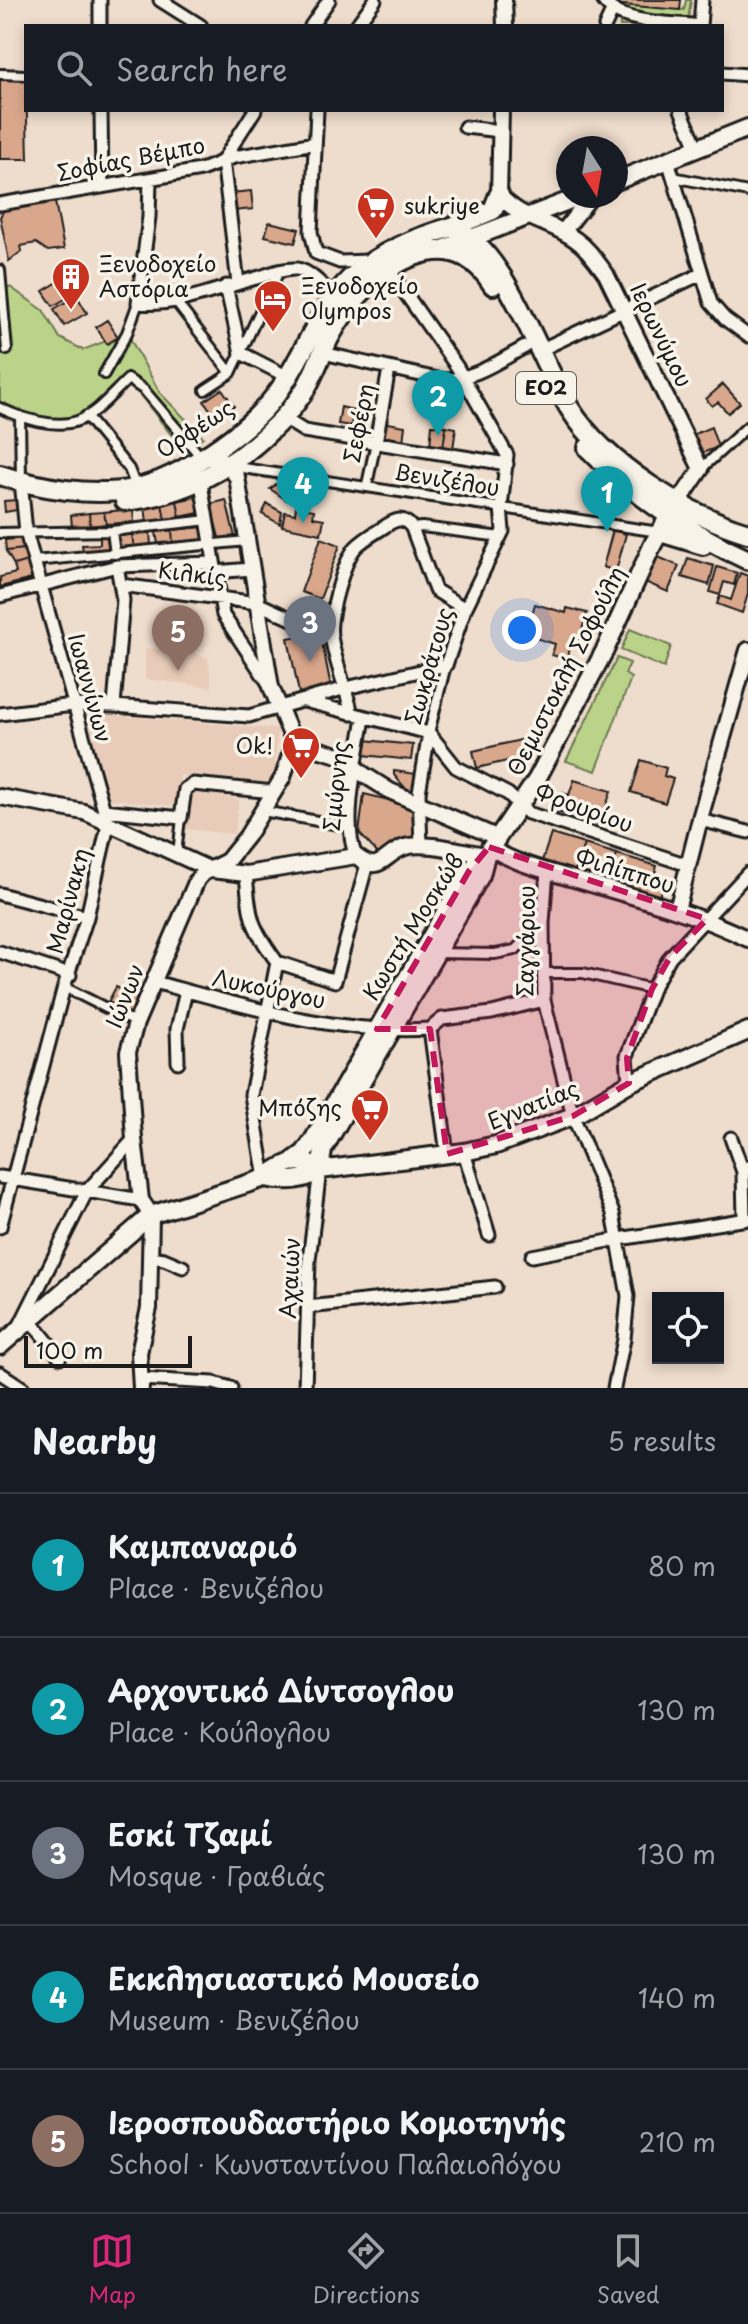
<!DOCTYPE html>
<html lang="en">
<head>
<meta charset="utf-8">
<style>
	body { margin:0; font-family:"Playpen Sans",sans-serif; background:#20242c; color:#f1f3f6 }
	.controls { position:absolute; right:24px; bottom:24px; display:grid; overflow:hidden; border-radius:0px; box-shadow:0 4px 12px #0003 }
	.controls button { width:72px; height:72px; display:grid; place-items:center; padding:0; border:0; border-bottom:2px solid #363941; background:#171b24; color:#f1f3f6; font:40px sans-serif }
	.compass { position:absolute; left:556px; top:136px; width:72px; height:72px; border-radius:50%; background:#171b24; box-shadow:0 4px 12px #0003; rotate:169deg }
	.scale { position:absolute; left:24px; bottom:20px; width:168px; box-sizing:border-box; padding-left:8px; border:4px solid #1c1c1c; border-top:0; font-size:22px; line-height:28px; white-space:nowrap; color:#1c1c1c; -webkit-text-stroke:6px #f7f3e8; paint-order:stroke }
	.you { position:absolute; left:522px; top:630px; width:28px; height:28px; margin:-20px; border:6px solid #fff; border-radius:50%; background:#1a73e8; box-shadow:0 0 0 12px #1a73e833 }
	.badge { display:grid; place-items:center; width:52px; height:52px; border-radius:50%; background:#db2777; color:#fff; font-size:26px; font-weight:700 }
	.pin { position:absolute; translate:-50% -66px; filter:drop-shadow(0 2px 4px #0008) }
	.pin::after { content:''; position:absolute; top:42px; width:28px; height:24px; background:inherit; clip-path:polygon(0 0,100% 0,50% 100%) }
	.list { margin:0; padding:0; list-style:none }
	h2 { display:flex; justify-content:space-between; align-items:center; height:104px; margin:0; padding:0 32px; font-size:34px }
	h2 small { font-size:26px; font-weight:400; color:#9ea1a6 }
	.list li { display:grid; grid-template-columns:52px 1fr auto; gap:24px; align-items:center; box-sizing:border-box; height:144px; padding:0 32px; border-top:2px solid #363941 }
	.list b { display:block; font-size:30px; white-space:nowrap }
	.list p { margin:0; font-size:26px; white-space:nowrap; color:#9ea1a6 }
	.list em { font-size:26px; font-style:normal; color:#9ea1a6 }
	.icon { flex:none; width:44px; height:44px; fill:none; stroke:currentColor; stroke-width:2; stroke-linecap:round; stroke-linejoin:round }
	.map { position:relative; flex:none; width:748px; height:1388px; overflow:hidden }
	.search { position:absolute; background:#171b24; box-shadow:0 4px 12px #0003; left:24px; right:24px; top:24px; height:88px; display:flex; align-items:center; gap:20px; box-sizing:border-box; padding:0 28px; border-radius:0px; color:#9ea1a6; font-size:30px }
	.sheet { height:824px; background:#171b24 }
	nav { display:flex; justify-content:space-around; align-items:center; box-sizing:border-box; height:112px; border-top:2px solid #363941; background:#171b24; font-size:22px; color:#9ea1a6 }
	nav a { display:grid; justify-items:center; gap:4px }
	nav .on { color:#db2777 }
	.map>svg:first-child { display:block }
	.built { fill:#e8ccb9 }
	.green { fill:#bbd389; stroke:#6c7852; stroke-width:2 }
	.building { fill:#d9a78c; stroke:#1c1c1c; stroke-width:2 }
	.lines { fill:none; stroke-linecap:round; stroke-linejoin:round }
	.service-casing { stroke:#1c1c1c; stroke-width:12 }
	.pedestrian-casing { stroke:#1c1c1c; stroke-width:14 }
	.minor-casing { stroke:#1c1c1c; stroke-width:17 }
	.tertiary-casing { stroke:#1c1c1c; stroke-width:20 }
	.secondary-casing { stroke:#1c1c1c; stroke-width:22 }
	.primary-casing { stroke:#1c1c1c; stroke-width:24 }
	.service { stroke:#f7f3e8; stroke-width:6 }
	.pedestrian { stroke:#f7f3e8; stroke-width:8 }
	.minor { stroke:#f7f3e8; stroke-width:11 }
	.tertiary { stroke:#f7f3e8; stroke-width:14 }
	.secondary { stroke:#f7f3e8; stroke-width:16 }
	.primary { stroke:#f7f3e8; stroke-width:18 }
	.marked { fill:#c2185b; fill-opacity:0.2; stroke:#c2185b; stroke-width:6; stroke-dasharray:16 10; stroke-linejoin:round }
	.labels { text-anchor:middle; stroke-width:7; stroke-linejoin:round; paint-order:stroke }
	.shield { fill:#f7f3e8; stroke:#5e5c59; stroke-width:2 }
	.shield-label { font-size:20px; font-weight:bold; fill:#1c1c1c }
	.street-label { font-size:22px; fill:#1c1c1c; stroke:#f7f3e8 }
	.poi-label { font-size:22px; fill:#1c1c1c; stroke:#f7f3e8; text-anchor:start }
</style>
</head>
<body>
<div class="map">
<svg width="748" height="1388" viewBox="0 0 748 1388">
	<rect width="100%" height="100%" fill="#eedccc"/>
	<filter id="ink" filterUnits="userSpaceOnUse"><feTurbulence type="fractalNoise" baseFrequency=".0125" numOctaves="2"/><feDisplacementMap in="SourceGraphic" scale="16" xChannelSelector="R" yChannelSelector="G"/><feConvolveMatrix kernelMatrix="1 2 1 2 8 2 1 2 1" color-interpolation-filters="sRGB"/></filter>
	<g filter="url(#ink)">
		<!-- built -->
		<path class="built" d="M145 648 195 653 208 658 212 687 145 679Z
			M86 713 278 729 274 785 180 775 177 806 108 799Z
			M186 790 239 799 234 834 185 829Z"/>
		<!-- green -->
		<path class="green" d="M686 0H691L687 26H620L618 3 684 10Z
			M0 287H10L43 310 60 338 83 350 127 333 160 393 203 437 184 451 128 380 75 419 21 418 0 409Z
			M630 629 671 646 664 668 621 650Z
			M617 658 630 663 625 674 631 678 596 771 566 761Z"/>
		<!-- building -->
		<path class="building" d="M612 0H681L680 10 611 4Z
			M26 78 28 159H0V79Z
			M251 191 253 209 233 211 231 193Z
			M55 202 64 249 48 251 36 243 21 246 22 251 9 261 0 217 5 208Z
			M269 222 299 229 295 243 265 236Z
			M65 278 74 294 53 306 43 291Z
			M77 296 87 313 64 326 54 309Z
			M107 320 118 337 107 344 96 327Z
			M723 384 740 403 728 413 718 402 712 406 706 399Z
			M222 389 234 406 216 418 204 401Z
			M341 407 353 410 351 426 338 424Z
			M382 422 405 426 403 442 380 439Z
			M432 425 446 426 443 448 430 446Z
			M446 426 456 428 453 449 443 448Z
			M711 427 718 447 700 454 692 435Z
			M280 481 291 494 287 500 270 489Z
			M280 481 305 484 304 495 291 494Z
			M196 497 199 513 180 517 177 501Z
			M16 500 17 510 5 512 4 501Z
			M226 500 235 537 220 541 210 504Z
			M177 501 180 517 165 519 162 504Z
			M162 504 165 519 147 522 145 507Z
			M267 504 282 512 280 524 262 514Z
			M296 507 314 510 313 517 324 519 321 534 282 526 285 512 295 514Z
			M133 509 134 522 106 524 104 512Z
			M104 512 106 524 90 526 89 513Z
			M89 513 90 526 72 528 71 515Z
			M203 527 205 540 173 543 172 530Z
			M172 530 173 543 158 544 156 532Z
			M613 530 626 534 616 571 603 567Z
			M150 532 151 546 134 548 132 534Z
			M132 534 134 548 118 550 116 537Z
			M109 535 110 550 83 552 82 545 100 544V536Z
			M25 538V549L6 551 5 540Z
			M321 538 340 545 320 599 301 592Z
			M25 549 27 561 14 565 6 551Z
			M656 556 679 566 668 592 645 582Z
			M688 558 714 566 709 585 682 577Z
			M27 561 32 579 0 587V577L16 573 14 565Z
			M717 567 737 573 734 585 724 582 720 595 710 592Z
			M740 573 748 576V594L742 613 717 604 720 596 731 600Z
			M535 604 566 613 567 608 587 613 579 640 573 638 567 659 552 655 555 644 526 635Z
			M314 633 315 638 321 637 331 687 299 693 288 638Z
			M525 739 529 756 477 768 473 751Z
			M365 740 413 745 411 760 364 755Z
			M641 760 666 768 664 776 673 779 665 803 631 792Z
			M394 771 417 774 415 793 411 795 394 775Z
			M574 780 611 791 600 825 557 812 562 793 569 795Z
			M364 794 414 806 413 841 397 844 379 855 359 833Z
			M551 834 584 844 575 871 542 861Z
			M584 844 617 854 609 882 575 871Z
			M617 854 657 866 654 877 665 880 659 897 609 882Z
			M116 987 128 993 130 989 136 992 134 996 141 999 133 1015 108 1002Z"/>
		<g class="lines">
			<!-- service casing -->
			<g class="service-casing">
				<path id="service" d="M177 854 181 818"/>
			</g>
			<!-- pedestrian casing -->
			<g class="pedestrian-casing">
				<path id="pedestrian" d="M0 74 26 75
					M673 177 748 192
					M0 270 7 350
					M175 301 231 373
					M104 374 127 333 138 303
					M205 390 231 373 279 271
					M0 408C21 418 56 430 80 420 98 412 113 393 128 379L144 390 201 457
					M20 416 21 480
					M86 416 129 469 136 487
					M230 466 659 532
					M701 469 748 426
					M367 485 376 442
					M412 528 422 527 501 537
					M112 531 115 554
					M0 533 112 531 208 520
					M34 561 247 541
					M429 733 446 665
					M263 811 350 827
					M436 953 495 954 515 950 543 923
					M543 973H583L652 989
					M64 987 136 1023"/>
			</g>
			<!-- minor casing -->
			<g class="minor-casing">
				<path id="minor" d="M100 0V26
					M160 0 201 26
					M603 0C619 25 672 22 700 26
					M311 26 329 0
					M356 26 375 0
					M605 26 612 11
					M700 26 702 0
					M722 73 748 75
					M101 110 102 187
					M317 110 311 232 316 253 340 262 369 261
					M681 110 697 147
					M465 127 500 131
					M223 160 238 283
					M223 160 255 110
					M668 160 711 303 725 319 748 336
					M150 179 149 217 138 303C178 307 222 287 260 277 272 273 285 268 297 269 311 271 327 290 337 300
					M0 204 201 170 234 157 315 143
					M226 286 241 353 288 377
					M540 350 701 274
					M323 353 442 380C473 380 499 361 525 347
					M283 418 304 431 507 464
					M376 442 389 369
					M200 477 223 615 271 687
					M215 572 251 569
					M121 585 257 603 331 637
					M0 596 117 566 214 563
					M304 701 429 733 456 767 508 794 528 813 688 865
					M114 706 123 600 117 566
					M0 714 73 705 114 706 249 716 346 688 446 665 465 609 503 531 501 507 507 455 457 367 389 270
					M352 714C346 688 335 662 331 636 328 618 344 560 356 547 363 540 373 534 381 529 393 521 402 514 412 528L435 590 465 609
					M104 810 181 818 185 789 193 784 274 792
					M700 820 748 832
					M421 845 419 793 429 733
					M356 856C341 824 358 754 364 718
					M547 871 543 923 544 1000 573 1116 613 1213 628 1296 624 1339 614 1388
					M246 874C250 919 250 925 277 962L251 1095 265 1178
					M0 894 87 917
					M0 952 70 975
					M277 962 335 981 367 864
					M154 982C243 1006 337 1035 430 1029
					M430 1029 447 1154
					M430 1029 442 1019 492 1013 544 1000
					M178 1062 177 1029 186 991
					M629 1083 627 1056 652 989 670 957 748 873
					M731 1138 743 1172
					M464 1152 489 1235
					M0 1177 141 1200
					M744 1220 743 1172 748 1167
					M0 1227 64 987 87 917 108 825 26 532 21 481
					M532 1256 619 1239 748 1219
					M150 1257 164 1259 183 1267
					M308 1307 495 1287
					M30 1320 60 1357
					M20 1325 87 1191 134 1139
					M0 1373 23 1388
					M140 1379 214 1383 231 1388
					M305 1388 309 1260 320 1170"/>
			</g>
			<!-- tertiary casing -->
			<g class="tertiary-casing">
				<path id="tertiary" d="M504 0 505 26
					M501 110 499 195C522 221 551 221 576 240 589 249 597 262 606 274L701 469 678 503
					M563 232 591 196
					M294 742 341 756 363 774 390 791 496 837
					M0 797 84 812 211 870 246 874 356 856C381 876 383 854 405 847 425 841 464 852 486 855
					M489 847C515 864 548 871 577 880 635 897 693 912 748 939
					M677 910 701 815 748 650
					M141 1388 139 1353 149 1308 151 1215 141 1200 134 1139 128 1052 136 1023 197 880 203 873 227 861 247 836 283 777 294 742 271 687 237 477 223 461 202 457"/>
			</g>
			<!-- secondary casing -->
			<g class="secondary-casing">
				<path id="secondary" d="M616 181 748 128
					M443 249 581 196
					M290 1163 304 1153 313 1140 469 871 486 855 537 779 606 648 653 544 666 521
					M320 1170 323 1150 481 875 486 855
					M265 1178C284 1182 304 1182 320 1170L464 1152 496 1145 573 1116 629 1083 748 1031
					M0 1346 151 1215 265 1178C281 1164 302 1155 320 1170"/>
			</g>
			<!-- primary casing -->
			<g class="primary-casing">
				<path id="primary" d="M452 227 493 210 499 195
					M588 448C633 494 690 534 748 560
					M0 475C39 488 91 497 133 489 180 479 250 431 278 392 304 356 318 310 350 279 379 252 415 238 452 227 507 251 538 359 570 409 605 464 687 515 748 533
					M125 501C181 495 232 469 271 430 283 419 294 406 303 393 314 376 320 356 329 338 349 300 384 261 428 252 457 246 477 260 493 285
					M660 532 703 545"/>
			</g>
			<!-- service -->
			<use href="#service" class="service"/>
			<!-- pedestrian -->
			<use href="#pedestrian" class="pedestrian"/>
			<!-- minor -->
			<use href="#minor" class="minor"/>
			<!-- tertiary -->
			<use href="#tertiary" class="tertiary"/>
			<!-- secondary -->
			<use href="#secondary" class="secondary"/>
			<!-- primary -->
			<use href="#primary" class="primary"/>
		</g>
	</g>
	<!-- marked area -->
	<path class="marked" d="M489 847 707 919 670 957 652 989 627 1058 629 1083 573 1116 447 1154 430 1029H377L469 871Z"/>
	<!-- icons -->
	<defs>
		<g id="supermarket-pin" transform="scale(2)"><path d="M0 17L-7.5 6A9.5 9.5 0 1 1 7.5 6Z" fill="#c8321e" stroke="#f7f3e8"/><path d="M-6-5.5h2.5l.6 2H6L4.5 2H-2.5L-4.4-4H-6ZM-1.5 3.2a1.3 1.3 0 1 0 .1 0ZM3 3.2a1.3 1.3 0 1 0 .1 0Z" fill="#fff"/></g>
		<g id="building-pin" transform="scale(2)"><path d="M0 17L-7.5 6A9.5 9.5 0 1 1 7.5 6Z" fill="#c8321e" stroke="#f7f3e8"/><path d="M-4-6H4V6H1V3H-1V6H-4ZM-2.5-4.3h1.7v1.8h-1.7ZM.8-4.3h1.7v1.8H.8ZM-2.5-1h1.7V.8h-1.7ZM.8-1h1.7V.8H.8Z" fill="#fff"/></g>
		<g id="hotel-pin" transform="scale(2)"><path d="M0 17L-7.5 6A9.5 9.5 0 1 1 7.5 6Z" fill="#c8321e" stroke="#f7f3e8"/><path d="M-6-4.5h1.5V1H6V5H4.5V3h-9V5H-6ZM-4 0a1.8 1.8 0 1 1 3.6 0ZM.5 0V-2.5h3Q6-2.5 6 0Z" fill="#fff"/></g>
	</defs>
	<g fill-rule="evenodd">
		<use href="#supermarket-pin" x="376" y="206"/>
		<use href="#building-pin" x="71" y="277"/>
		<use href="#hotel-pin" x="273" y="299"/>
		<use href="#supermarket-pin" x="301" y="746"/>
		<use href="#supermarket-pin" x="370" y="1108"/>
	</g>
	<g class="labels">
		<!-- shield labels -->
		<rect class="shield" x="516" y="372" width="60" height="32" rx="6"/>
		<g class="shield-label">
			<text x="546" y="395">ΕΟ2</text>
		</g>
		<!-- street labels -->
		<g class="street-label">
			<text transform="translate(131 159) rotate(-11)" y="8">Σοφίας Βέμπο</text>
			<text transform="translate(661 335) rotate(64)" y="8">Ιερωνύμου</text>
			<text transform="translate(359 423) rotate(-79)" y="8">Σεφέρη</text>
			<text transform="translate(195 429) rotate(-33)" y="8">Ορφέως</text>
			<text transform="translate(447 480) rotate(9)" y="8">Βενιζέλου</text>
			<text transform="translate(192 574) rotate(7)" y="8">Κιλκίς</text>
			<text transform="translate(429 666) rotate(-74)" y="8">Σωκράτους</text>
			<text transform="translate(566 671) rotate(-63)" y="8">Θεμιστοκλή Σοφούλη</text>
			<text transform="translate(90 688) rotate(75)" y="8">Ιωαννίνων</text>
			<text transform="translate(336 786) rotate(-84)" y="8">Σμύρνης</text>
			<text transform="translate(584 808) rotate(20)" y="8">Φρουρίου</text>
			<text transform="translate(625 871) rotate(17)" y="8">Φιλίππου</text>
			<text transform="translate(68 901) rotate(-75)" y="8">Μαρίνακη</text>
			<text transform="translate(413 927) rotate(-58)" y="8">Κωστή Μοσκώβ</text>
			<text transform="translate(526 941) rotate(-89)" y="8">Σαγγάριου</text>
			<text transform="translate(269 989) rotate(12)" y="8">Λυκούργου</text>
			<text transform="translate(125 996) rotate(-68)" y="8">Ιώνων</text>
			<text transform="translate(533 1105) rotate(-22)" y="8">Εγνατίας</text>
			<text transform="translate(290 1278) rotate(-87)" y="8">Αχαιών</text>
		</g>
		<!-- poi labels -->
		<g class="poi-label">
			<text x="404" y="214">sukriye</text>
			<text x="99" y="272">Ξενοδοχείο<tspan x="99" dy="25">Αστόρια</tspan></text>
			<text x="301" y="294">Ξενοδοχείο<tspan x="301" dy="25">Olympos</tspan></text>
			<text x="273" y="754" text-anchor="end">Ok!</text>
			<text x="342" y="1116" text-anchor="end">Μπόζης</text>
		</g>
	</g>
</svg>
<div class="controls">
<button><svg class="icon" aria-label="locate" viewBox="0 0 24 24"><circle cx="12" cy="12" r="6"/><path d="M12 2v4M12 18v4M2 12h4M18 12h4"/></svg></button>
</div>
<svg class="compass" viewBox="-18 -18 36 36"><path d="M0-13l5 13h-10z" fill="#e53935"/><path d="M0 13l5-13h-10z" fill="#9ea1a6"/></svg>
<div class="scale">100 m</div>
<div class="you"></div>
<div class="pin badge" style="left:607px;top:532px;background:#0f9aa8">1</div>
<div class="pin badge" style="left:438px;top:436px;background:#0f9aa8">2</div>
<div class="pin badge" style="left:310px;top:662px;background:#6b7280">3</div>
<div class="pin badge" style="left:303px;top:523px;background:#0f9aa8">4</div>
<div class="pin badge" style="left:178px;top:671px;background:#8d6e63">5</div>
<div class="search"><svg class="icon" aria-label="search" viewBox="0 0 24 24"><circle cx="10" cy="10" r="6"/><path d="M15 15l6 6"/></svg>Search here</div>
</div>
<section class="sheet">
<h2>Nearby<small>5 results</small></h2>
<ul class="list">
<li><span class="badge" style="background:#0f9aa8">1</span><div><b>Καμπαναριό</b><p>Place · Βενιζέλου</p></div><em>80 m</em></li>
<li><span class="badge" style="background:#0f9aa8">2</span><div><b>Αρχοντικό Δίντσογλου</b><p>Place · Κούλογλου</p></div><em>130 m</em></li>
<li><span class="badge" style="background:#6b7280">3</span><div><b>Εσκί Τζαμί</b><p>Mosque · Γραβιάς</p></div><em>130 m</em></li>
<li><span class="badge" style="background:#0f9aa8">4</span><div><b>Εκκλησιαστικό Μουσείο</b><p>Museum · Βενιζέλου</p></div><em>140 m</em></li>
<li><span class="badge" style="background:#8d6e63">5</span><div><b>Ιεροσπουδαστήριο Κομοτηνής</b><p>School · Κωνσταντίνου Παλαιολόγου</p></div><em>210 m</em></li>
</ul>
</section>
<nav>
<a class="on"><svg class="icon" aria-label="map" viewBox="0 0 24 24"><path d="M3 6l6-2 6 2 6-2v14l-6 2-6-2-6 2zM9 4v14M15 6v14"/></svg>Map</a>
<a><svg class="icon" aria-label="directions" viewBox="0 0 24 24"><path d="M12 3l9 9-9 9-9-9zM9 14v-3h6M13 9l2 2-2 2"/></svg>Directions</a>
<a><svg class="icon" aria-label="saved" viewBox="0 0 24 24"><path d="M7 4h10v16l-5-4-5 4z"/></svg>Saved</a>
</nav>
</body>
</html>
